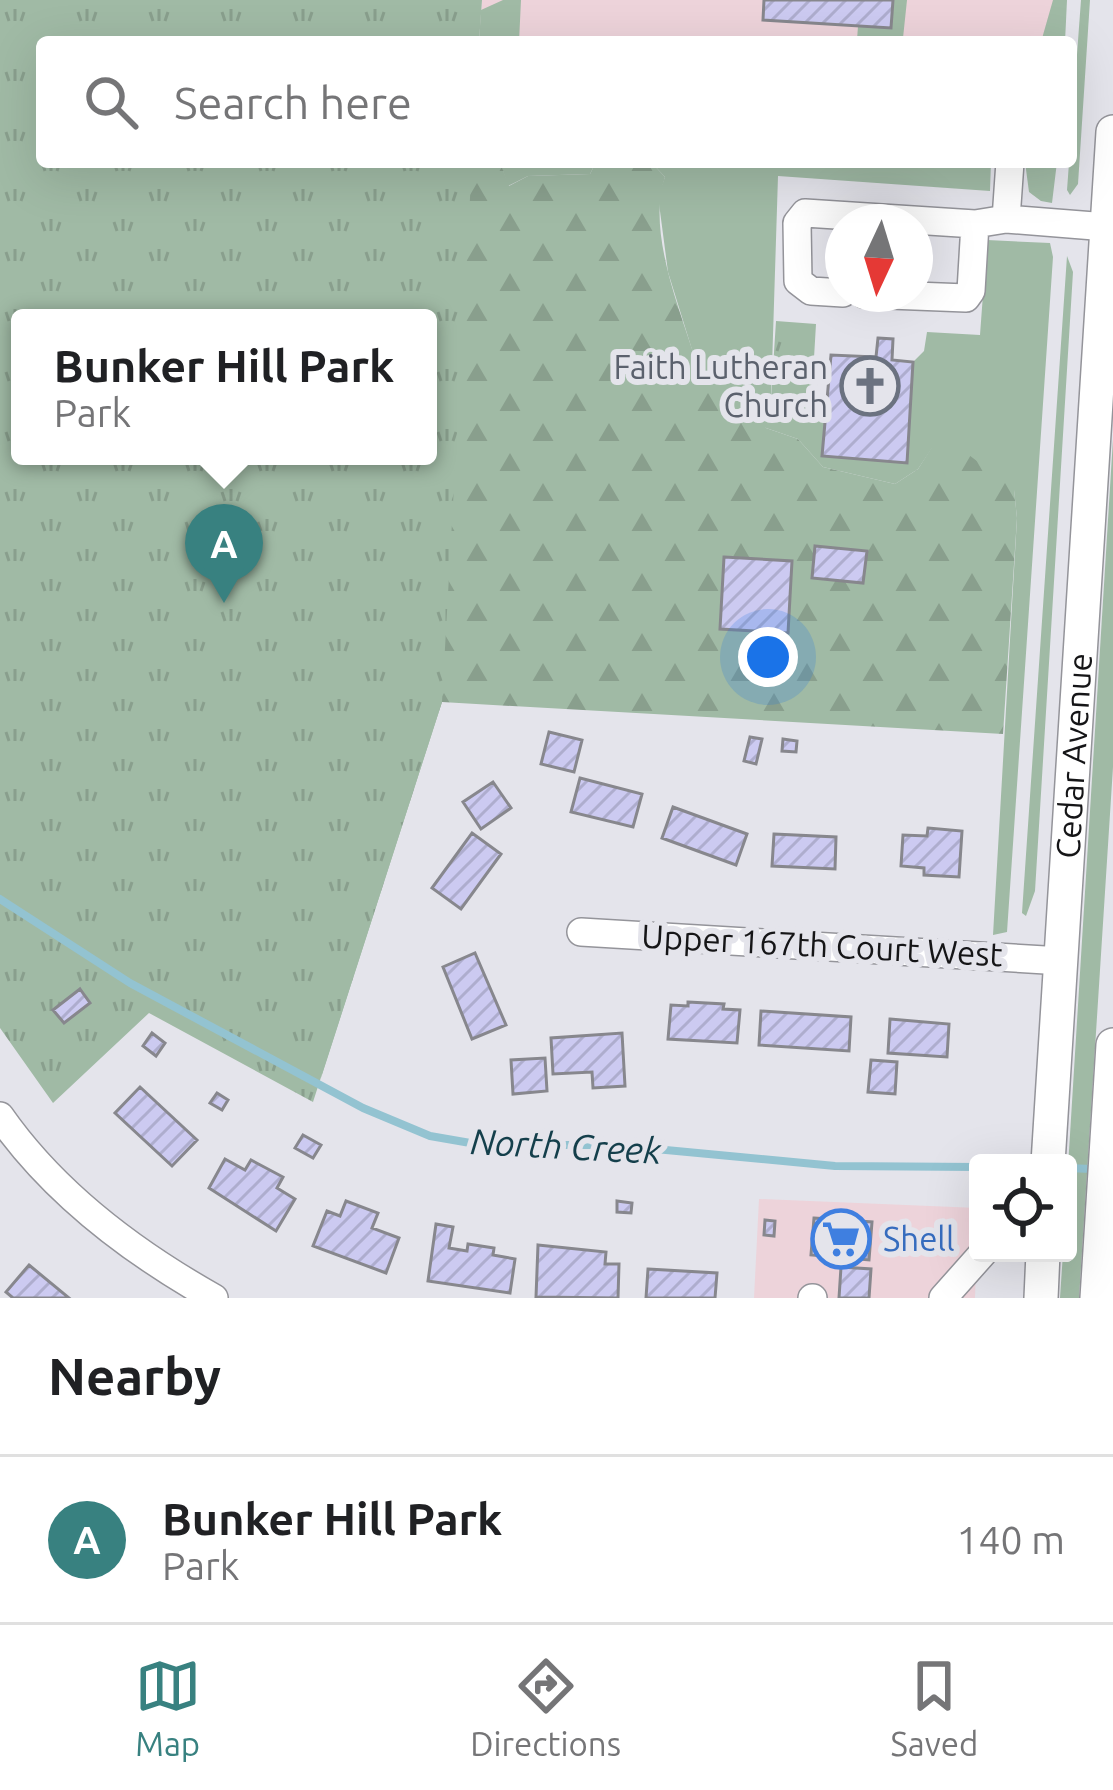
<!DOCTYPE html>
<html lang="en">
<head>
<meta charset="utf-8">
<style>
	body { margin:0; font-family:Ubuntu,sans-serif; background:#f6f6f6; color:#202124 }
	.controls { position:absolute; right:36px; bottom:36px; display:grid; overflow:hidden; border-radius:12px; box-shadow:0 12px 48px #0002 }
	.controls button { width:108px; height:108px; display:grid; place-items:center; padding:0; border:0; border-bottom:3px solid #e0e0e0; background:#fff; color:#202124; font:60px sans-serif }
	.compass { position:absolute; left:825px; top:204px; width:108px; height:108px; border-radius:50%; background:#fff; box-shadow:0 12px 48px #0002; rotate:184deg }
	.you { position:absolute; left:768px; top:657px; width:42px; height:42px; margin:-30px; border:9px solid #fff; border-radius:50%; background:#1a73e8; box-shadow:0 0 0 18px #1a73e833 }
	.badge { display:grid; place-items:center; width:78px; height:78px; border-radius:50%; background:#388180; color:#fff; font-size:39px; font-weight:700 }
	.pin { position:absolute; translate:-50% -99px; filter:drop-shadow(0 3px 6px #0008) }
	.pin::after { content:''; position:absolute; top:63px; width:42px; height:36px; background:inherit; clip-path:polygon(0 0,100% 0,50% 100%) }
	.popup { position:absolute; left:11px; top:309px; width:426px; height:156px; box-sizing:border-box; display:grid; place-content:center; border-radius:12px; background:#fff; filter:drop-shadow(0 3px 9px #0005); font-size:39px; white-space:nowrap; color:#757577 }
	.popup b { font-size:45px; color:#202124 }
	.popup::after { content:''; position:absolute; left:50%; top:100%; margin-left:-24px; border:24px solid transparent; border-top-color:#fff }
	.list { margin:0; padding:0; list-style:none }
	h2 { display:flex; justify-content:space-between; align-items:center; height:156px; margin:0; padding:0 48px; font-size:51px }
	h2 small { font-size:39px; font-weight:400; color:#757577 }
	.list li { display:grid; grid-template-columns:78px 1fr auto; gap:36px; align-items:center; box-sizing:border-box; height:168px; padding:0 48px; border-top:3px solid #e0e0e0 }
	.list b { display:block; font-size:45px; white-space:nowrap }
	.list p { margin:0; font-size:39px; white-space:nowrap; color:#757577 }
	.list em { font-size:39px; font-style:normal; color:#757577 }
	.icon { flex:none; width:66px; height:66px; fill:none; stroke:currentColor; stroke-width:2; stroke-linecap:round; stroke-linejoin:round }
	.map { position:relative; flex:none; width:1113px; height:1298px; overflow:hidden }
	.search { position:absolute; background:#fff; box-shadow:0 12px 48px #0002; left:36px; right:36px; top:36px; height:132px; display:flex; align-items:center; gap:30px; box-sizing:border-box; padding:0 42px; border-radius:12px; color:#757577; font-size:45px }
	.sheet { height:324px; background:#fff }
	nav { display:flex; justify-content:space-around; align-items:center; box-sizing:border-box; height:168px; border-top:3px solid #e0e0e0; background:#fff; font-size:33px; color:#757577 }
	nav a { display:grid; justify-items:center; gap:6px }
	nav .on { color:#388180 }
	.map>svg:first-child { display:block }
	.commercial { fill:#edd3da }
	.green { fill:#a0baa5 }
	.forest { fill:url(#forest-firs) }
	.park { fill:url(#park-tufts); fill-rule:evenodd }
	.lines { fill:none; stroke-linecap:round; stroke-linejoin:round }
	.stream { stroke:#93c3d1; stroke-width:8 }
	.building { fill:url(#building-hatch); stroke:#87878d; stroke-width:3 }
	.minor-casing { stroke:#94949a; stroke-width:30 }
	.major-casing { stroke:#94949a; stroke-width:36 }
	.minor { stroke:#fff; stroke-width:27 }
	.major { stroke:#fff; stroke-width:33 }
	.labels { text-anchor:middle; stroke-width:12; stroke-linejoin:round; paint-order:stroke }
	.worship-label { font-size:33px; fill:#5b616d; stroke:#e4e4eb; text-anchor:end }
	.street-label { font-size:33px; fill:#151517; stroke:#e4e4eb }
	.shop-label { font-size:33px; fill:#366cbe; stroke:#e4e4eb; text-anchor:start }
	.water-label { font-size:36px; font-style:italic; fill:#143f4b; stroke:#e4e4eb }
</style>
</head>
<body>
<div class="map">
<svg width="1113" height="1298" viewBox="0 0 1113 1298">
	<defs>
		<pattern id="forest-firs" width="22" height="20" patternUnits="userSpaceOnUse" patternTransform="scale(3)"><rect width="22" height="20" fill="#a0baa5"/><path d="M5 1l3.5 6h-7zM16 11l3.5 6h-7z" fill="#899f8d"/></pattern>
		<pattern id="park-tufts" width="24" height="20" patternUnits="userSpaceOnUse" patternTransform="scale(3)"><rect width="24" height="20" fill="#a0baa5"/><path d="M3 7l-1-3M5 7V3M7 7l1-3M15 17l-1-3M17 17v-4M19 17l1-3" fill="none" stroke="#899f8d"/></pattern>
		<pattern id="building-hatch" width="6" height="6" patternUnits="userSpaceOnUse" patternTransform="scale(3)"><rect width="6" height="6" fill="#cccaf1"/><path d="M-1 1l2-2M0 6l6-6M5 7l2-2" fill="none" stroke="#aeadce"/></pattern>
	</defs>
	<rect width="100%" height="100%" fill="#e4e4eb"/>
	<!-- commercial -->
	<path class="commercial" d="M482 0H1060L1057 42H479Z
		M759 1199 978 1208 975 1298H754Z"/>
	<!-- green -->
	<path class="green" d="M503 0H521L519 42H479L481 10Z
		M893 0H907L903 38 857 40 858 26 890 28Z
		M1053 0H1067L1065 42H1041Z
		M1081 0H1090L1078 184 1070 195 1067 190Z
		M500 162H596L590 174 528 176 508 186Z
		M651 162H991L990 191 778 176 771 399 778 407 826 411 823 456 907 462 913 362 924 351 927 332 980 335 987 240 1050 243 1053 257 1007 932 993 935 1017 518 1014 490 932 448 918 469 895 484 823 467 798 439 766 428 694 356 668 272 658 196 665 177Z
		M1025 162H1057L1052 203 1041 201 1029 192Z
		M1067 256 1073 272 1035 891 1026 916 1022 913Z
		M1113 439V767L1079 1298H1060L1063 1253H1068V1167Z"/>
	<!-- forest -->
	<path class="forest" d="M276 162H500L509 186 528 176 590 174 596 162H651L665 177C647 229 678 305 694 355L714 357 762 416 766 428 798 439 823 467 895 484 918 469 932 447 957 446 1014 489 1017 518 1003 734 442 702 321 1078 428 456V318H249Z"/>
	<!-- park -->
	<path class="park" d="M0 0H482L479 42H42V162H472L442 702 313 1102 149 1013 53 1103 0 1028ZM20 318H428V456H20Z
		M776 321 816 324 811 409 778 407 771 399Z"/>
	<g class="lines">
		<!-- stream -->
		<path class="stream" d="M0 899 130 983 363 1108 430 1136 511 1150 563 1145H613L835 1166 978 1167
			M1068 1168 1091 1169"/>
	</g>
	<!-- building -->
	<path class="building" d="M764 0H893L891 28 763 20Z
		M878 338 893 339 892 360 913 362 907 463 822 456 831 355 876 357Z
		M815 546 867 551 863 583 812 578Z
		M724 557 792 561 788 633 720 629Z
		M549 732 582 740 574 772 541 764Z
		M750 737 762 739 756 764 744 761Z
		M783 739 797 741 796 752 782 751Z
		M580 778 642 794 633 827 571 812Z
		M493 782 511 808 481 829 463 802Z
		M673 807 747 834 736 865 662 838Z
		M928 828 962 831 959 877 924 875V868L901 866 903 835 927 836Z
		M472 833 501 854 461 909 432 888Z
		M774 834 836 837 835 869 772 866Z
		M475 953 506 1025 472 1039 443 967Z
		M80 989 90 1003 64 1023 53 1010Z
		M688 1002 724 1004 723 1009 740 1010 737 1043 668 1039 671 1005 688 1006Z
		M761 1011 851 1017 849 1051 759 1045Z
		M890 1019 949 1024 947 1057 888 1053Z
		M152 1033 165 1043 156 1056 143 1046Z
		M622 1033 625 1086 593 1088 592 1072 553 1074 551 1038Z
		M545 1058 547 1091 513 1094 511 1060Z
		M871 1060 897 1062 895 1094 868 1092Z
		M140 1087 197 1140 172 1166 115 1113Z
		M217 1093 228 1100 222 1110 210 1103Z
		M303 1135 321 1145 313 1158 295 1148Z
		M225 1159 245 1170 251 1160 283 1177 277 1188 295 1199 276 1231 209 1188Z
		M346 1201 378 1213 372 1228 399 1238 386 1273 313 1246 327 1211 340 1216Z
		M617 1201 632 1203 631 1213 617 1212Z
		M814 1218 872 1222 869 1260 811 1255Z
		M765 1220 775 1221 774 1236 764 1235Z
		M436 1224 453 1227 449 1248 467 1251 468 1244 494 1248 493 1255 515 1259 510 1293 428 1281Z
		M538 1245 606 1252 605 1264H619L618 1298 536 1297Z
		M29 1265 69 1298H13L6 1292Z
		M841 1267 871 1269 869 1298H839Z
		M648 1269 717 1273 715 1298H646Z"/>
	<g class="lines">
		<!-- minor casing -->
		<g class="minor-casing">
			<path id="minor" d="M1006 219 1010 162
				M843 293 811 291 798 281 797 223 805 213 975 224 1006 219 1107 227
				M864 294 966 298 971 291 975 224
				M581 932 1062 961
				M0 1116C53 1192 134 1253 214 1298
				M812 1298H813
				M943 1298 983 1253"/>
		</g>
		<!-- major casing -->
		<g class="major-casing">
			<g id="major">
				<path id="s1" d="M1048 1163 1113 132"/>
				<path d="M1041 1298 1043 1253"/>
				<path d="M1097 1298 1113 1045"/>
			</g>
		</g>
		<!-- minor -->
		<use href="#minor" class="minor"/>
		<!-- major -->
		<use href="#major" class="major"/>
	</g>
	<!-- icons -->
	<defs>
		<g id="church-ring" transform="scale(3)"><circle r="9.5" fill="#e4e4eb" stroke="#6b7280" stroke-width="1.5"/><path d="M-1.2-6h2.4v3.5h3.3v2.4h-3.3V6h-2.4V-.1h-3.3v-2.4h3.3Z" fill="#6b7280"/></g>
		<g id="supermarket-ring" transform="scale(3)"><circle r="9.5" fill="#e4e4eb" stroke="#3f7fe0" stroke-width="1.5"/><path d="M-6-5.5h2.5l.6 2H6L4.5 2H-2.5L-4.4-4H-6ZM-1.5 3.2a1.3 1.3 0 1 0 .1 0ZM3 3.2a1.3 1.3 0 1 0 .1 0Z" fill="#3f7fe0"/></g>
	</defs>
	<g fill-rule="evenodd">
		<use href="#church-ring" x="870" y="386"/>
		<use href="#supermarket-ring" x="841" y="1239"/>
	</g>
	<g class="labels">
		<!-- worship labels -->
		<g class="worship-label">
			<text x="828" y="379">Faith Lutheran<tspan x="828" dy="38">Church</tspan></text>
		</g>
		<!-- street labels -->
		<g class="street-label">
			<text dy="12" stroke="none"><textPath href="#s1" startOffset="408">Cedar Avenue</textPath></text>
			<text transform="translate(822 945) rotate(3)" y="12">Upper 167th Court West</text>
		</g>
		<!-- shop labels -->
		<g class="shop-label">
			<text x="883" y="1251">Shell</text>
		</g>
		<!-- water labels -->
		<g class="water-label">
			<text transform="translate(566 1146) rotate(3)" y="13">North Creek</text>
		</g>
	</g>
</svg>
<div class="controls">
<button><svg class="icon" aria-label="locate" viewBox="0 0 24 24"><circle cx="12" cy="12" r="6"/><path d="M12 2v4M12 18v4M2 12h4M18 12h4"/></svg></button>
</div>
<svg class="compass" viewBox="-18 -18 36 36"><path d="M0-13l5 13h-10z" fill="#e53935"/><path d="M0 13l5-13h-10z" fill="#757577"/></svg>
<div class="you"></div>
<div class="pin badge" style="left:224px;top:603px">A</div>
<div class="popup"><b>Bunker Hill Park</b>Park</div>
<div class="search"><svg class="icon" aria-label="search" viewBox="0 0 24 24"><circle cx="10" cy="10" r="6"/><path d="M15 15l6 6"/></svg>Search here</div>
</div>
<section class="sheet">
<h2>Nearby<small></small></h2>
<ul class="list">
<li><span class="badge">A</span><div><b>Bunker Hill Park</b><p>Park</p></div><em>140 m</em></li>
</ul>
</section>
<nav>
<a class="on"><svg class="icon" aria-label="map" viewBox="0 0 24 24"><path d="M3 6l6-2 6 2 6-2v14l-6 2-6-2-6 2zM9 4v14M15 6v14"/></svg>Map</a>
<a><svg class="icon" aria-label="directions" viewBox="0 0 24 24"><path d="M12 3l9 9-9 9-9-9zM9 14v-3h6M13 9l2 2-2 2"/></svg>Directions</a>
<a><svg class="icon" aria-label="saved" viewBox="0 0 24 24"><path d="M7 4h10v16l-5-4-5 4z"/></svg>Saved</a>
</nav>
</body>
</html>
